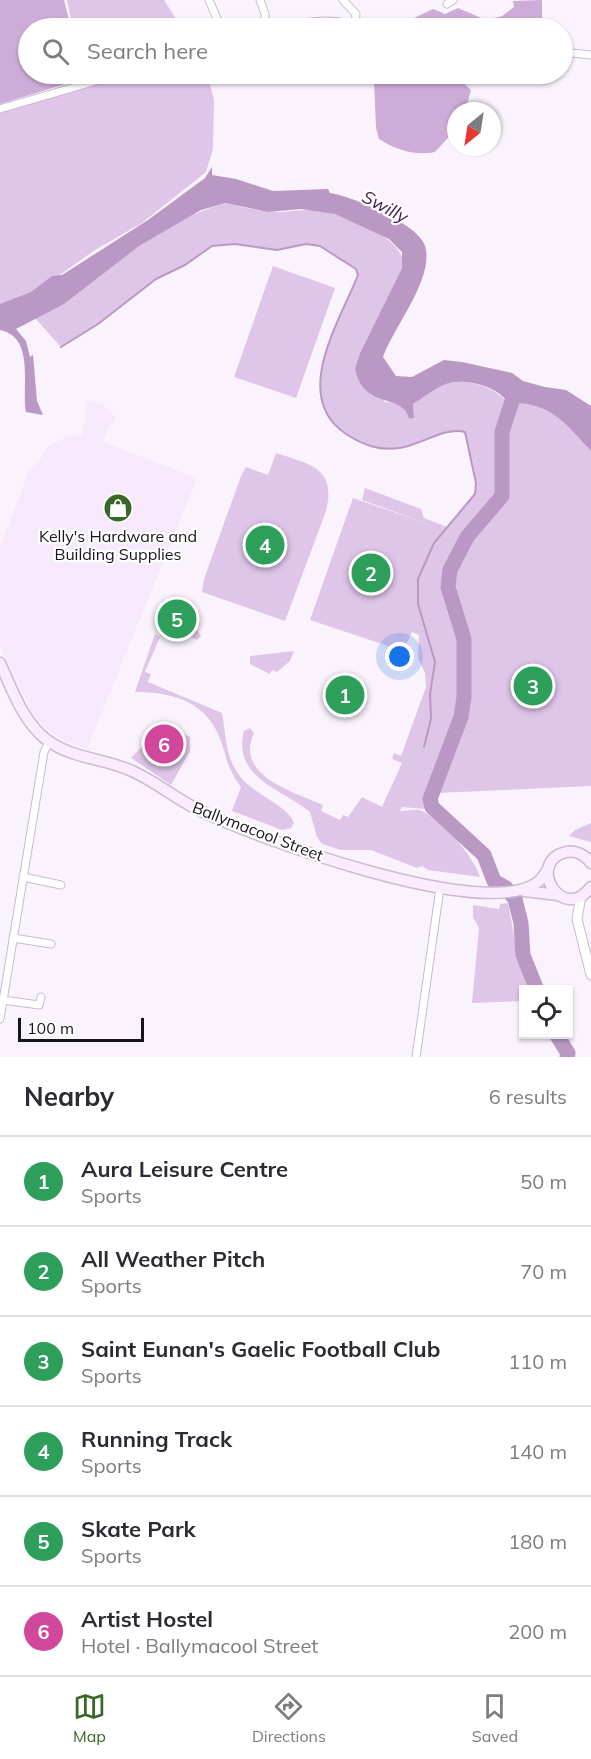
<!DOCTYPE html>
<html lang="en">
<head>
<meta charset="utf-8">
<style>
	body { margin:0; font-family:Mulish,sans-serif; background:#f7f7f7; color:#2b2b33 }
	.controls { position:absolute; right:18px; bottom:18px; display:grid; overflow:hidden; border-radius:0px; box-shadow:0 2px 4px #0004 }
	.controls button { width:54px; height:54px; display:grid; place-items:center; padding:0; border:0; border-bottom:2px solid #e1e1e2; background:#fff; color:#2b2b33; font:30px sans-serif }
	.compass { position:absolute; left:447px; top:102px; width:54px; height:54px; border-radius:50%; background:#fff; box-shadow:0 2px 4px #0004; rotate:210deg }
	.scale { position:absolute; left:18px; bottom:15px; width:126px; box-sizing:border-box; padding-left:6px; border:3px solid #19131b; border-top:0; font-size:16px; line-height:21px; white-space:nowrap; color:#19131b; -webkit-text-stroke:4px #fff; paint-order:stroke }
	.you { position:absolute; left:400px; top:657px; width:21px; height:21px; margin:-15px; border:4px solid #fff; border-radius:50%; background:#1a73e8; box-shadow:0 0 0 9px #1a73e833 }
	.badge { display:grid; place-items:center; width:39px; height:39px; border-radius:50%; background:#3a6726; color:#fff; font-size:20px; font-weight:700 }
	.pin { position:absolute; translate:-50% -50%; border:3px solid #fff; box-shadow:0 2px 6px #0006 }
	.list { margin:0; padding:0; list-style:none }
	h2 { display:flex; justify-content:space-between; align-items:center; height:78px; margin:0; padding:0 24px; font-size:26px }
	h2 small { font-size:20px; font-weight:400; color:#7c7c81 }
	.list li { display:grid; grid-template-columns:39px 1fr auto; gap:18px; align-items:center; box-sizing:border-box; height:90px; padding:0 24px; border-top:2px solid #e1e1e2 }
	.list b { display:block; font-size:22px; white-space:nowrap }
	.list p { margin:0; font-size:20px; white-space:nowrap; color:#7c7c81 }
	.list em { font-size:20px; font-style:normal; color:#7c7c81 }
	.icon { flex:none; width:33px; height:33px; fill:none; stroke:currentColor; stroke-width:2; stroke-linecap:round; stroke-linejoin:round }
	.map { position:relative; flex:none; width:591px; height:1057px; overflow:hidden }
	.search { position:absolute; background:#fff; box-shadow:0 2px 4px #0004; left:18px; right:18px; top:18px; height:66px; display:flex; align-items:center; gap:15px; box-sizing:border-box; padding:0 21px; border-radius:33px; color:#7c7c81; font-size:22px }
	.sheet { height:618px; background:#fff }
	nav { display:flex; justify-content:space-around; align-items:center; box-sizing:border-box; height:84px; border-top:2px solid #e1e1e2; background:#fff; font-size:16px; color:#7c7c81 }
	nav a { display:grid; justify-items:center; gap:3px }
	nav .on { color:#3a6726 }
	.map>svg:first-child { display:block }
	.built { fill:#f6e9fb }
	.green { fill:#dfc6e9 }
	.forest { fill:#cdadd8 }
	.water { fill:#b999c4 }
	.lines { fill:none; stroke-linecap:round; stroke-linejoin:round }
	.stream { stroke:#b999c4; stroke-width:2 }
	.river { stroke:#b999c4; stroke-width:15 }
	.minor-casing { stroke:#cbbad1; stroke-width:9 }
	.tertiary-casing { stroke:#cbbad1; stroke-width:11 }
	.secondary-casing { stroke:#cbbad1; stroke-width:13 }
	.minor { stroke:#fff; stroke-width:7 }
	.tertiary { stroke:#fff; stroke-width:9 }
	.secondary { stroke:#faecff; stroke-width:10 }
	.labels { text-anchor:middle; stroke-width:4.5; stroke-linejoin:round; paint-order:stroke }
	.poi-label { font-size:16px; fill:#19131b; stroke:#fff }
	.street-label { font-size:16px; fill:#19131b; stroke:#fff }
	.water-label { font-size:18px; font-style:italic; fill:#441c51; stroke:#fff }
</style>
</head>
<body>
<div class="map">
<svg width="591" height="1057" viewBox="0 0 591 1057">
	<rect width="100%" height="100%" fill="#faf2fc"/>
	<!-- built -->
	<path class="built" d="M88 400 103 404 116 419 109 426 103 442 197 478 87 749 65 741 48 730 33 714 0 646V547L29 471 38 463 49 446 68 436 82 435Z"/>
	<!-- green -->
	<path class="green" d="M67 0H164L182 28H73Z
		M138 74H207L214 100 213 149 206 172 142 223 95 250 43 287 0 306V111Z
		M227 203C243 207 260 212 277 212 293 212 306 208 323 211 345 215 411 240 402 268L360 353 356 369 385 402C398 403 405 406 409 419L414 418 413 404C423 398 434 388 445 384 465 377 500 388 509 406 540 389 574 432 591 451V786L436 793C446 775 471 727 463 708 456 736 445 762 433 788 430 796 431 802 425 809L402 807 400 811C406 811 414 809 419 810 439 815 475 858 480 877L428 870 422 866 417 868 371 850H341L322 844 317 837 310 812C282 789 232 778 244 731L250 728 254 733C234 776 294 792 323 805L321 811 340 820 343 815 348 817 362 797 382 807 402 763 392 759 394 753 401 756 426 687 425 673 418 658 419 635 412 632 406 645 393 651 394 648 310 620 353 498 431 525 362 500 365 488 421 509 424 518 447 527 475 494 476 483 464 432C445 427 417 447 394 449 376 450 361 444 346 434 291 398 340 320 358 275L356 269 320 246 306 244 277 250 235 244 212 246 185 265 156 279 98 324 61 347 35 318C67 304 90 281 118 260 149 236 188 213 227 203Z
		M273 266 335 288 296 398 234 377Z
		M276 453C309 464 337 467 326 511L285 621 202 592 204 579 241 476 246 467 268 475Z
		M174 596 180 598 189 617 187 621 192 622 201 636 197 640 177 630 172 640 160 635Z
		M155 634 160 637 145 672 151 674 148 682 222 713C226 735 225 756 239 775 252 794 288 805 294 823L291 828 282 830 232 811 241 787C225 765 228 758 219 736 204 700 170 692 135 692Z
		M294 651 290 661 277 672 272 670 270 674 250 664V656Z
		M164 723 190 737V751L171 785 131 758Z
		M591 823V842L569 836 575 830Z
		M508 903 518 957 530 989 524 990 523 1001 472 1003 479 928 473 917V905L499 909 500 904Z"/>
	<!-- forest -->
	<path class="forest" d="M0 0H64L71 28H28V74H80L82 79 0 104Z
		M542 0V28H393L433 9 445 14 458 8 486 20 502 16 514 7 513 1Z
		M378 74C407 73 450 67 471 90L465 111H456V129L435 152C415 156 396 150 379 139L376 128 374 80Z"/>
	<!-- water -->
	<path class="water" d="M212 167V175L236 179 273 191 328 189 330 193C352 197 374 208 394 218 404 224 421 234 425 246 435 277 393 328 383 357L396 376 412 377 444 360 462 362 512 373 523 381 545 387 566 390 591 406V451C571 430 557 409 527 404 520 403 514 402 509 406 503 387 464 377 446 384 435 388 423 398 413 404L414 418 409 419C403 392 364 411 355 369L360 353 402 268V252L389 239 335 214 301 209 268 212 226 203 201 210 139 246 64 304 16 329 26 341 30 357 33 355 37 401 43 415 26 412C21 389 36 337 0 330V304L31 292 52 276 62 275 148 220 205 178Z"/>
	<g class="lines">
		<!-- stream -->
		<path class="stream" d="M61 347 98 324 156 279 185 265 212 246 235 244 277 250 306 244 320 246 356 269 358 275C340 321 290 397 346 434 363 445 379 451 399 448 419 446 445 426 465 432L476 483 475 494 434 543 418 579V604L435 662 430 694 431 719 424 747"/>
		<!-- river -->
		<path class="river" d="M516 389 502 432V496L467 537 450 570 448 587 464 639V697L461 717 430 799 432 807 484 855 494 881 506 888 515 899 521 923 523 955 537 990
			M556 1034 568 1053 567 1057"/>
		<!-- minor casing -->
		<g class="minor-casing">
			<path id="minor" d="M209 0 221 28
				M260 0 265 14 264 28
				M343 0 356 14 355 26
				M447 4 453 0
				M280 28C305 22 336 16 359 28
				M562 52 591 55
				M0 109 120 74
				M23 877 61 885
				M13 938 51 944
				M3 1000 39 1005 41 997
				M0 1019 44 752 49 742
				M416 1057 440 888"/>
		</g>
		<!-- tertiary casing -->
		<g class="tertiary-casing">
			<path id="tertiary" d="M581 896 577 919 591 975"/>
		</g>
		<!-- secondary casing -->
		<g class="secondary-casing">
			<path id="secondary" d="M0 663C12 689 23 722 47 740 72 759 104 758 132 771 157 782 178 801 203 812 262 840 479 919 535 884 542 880 545 874 549 867
				M591 863C585 855 576 850 566 852 525 862 562 925 591 887
				M524 891 558 895"/>
		</g>
		<!-- minor -->
		<use href="#minor" class="minor"/>
		<!-- tertiary -->
		<use href="#tertiary" class="tertiary"/>
		<!-- secondary -->
		<use href="#secondary" class="secondary"/>
	</g>
	<!-- icons -->
	<defs>
		<g id="shop-disc" transform="scale(1.5)"><circle r="9.5" fill="#3a6726" stroke="#fff"/><path d="M-5-2.5h2.3a2.7 3.5 0 0 1 5.4 0H5L5.5 6h-11ZM-1.5-2.5h3a1.5 2.3 0 0 0-3 0Z" fill="#fff"/></g>
	</defs>
	<g fill-rule="evenodd">
		<use href="#shop-disc" x="118" y="508"/>
	</g>
	<g class="labels">
		<!-- poi labels -->
		<g class="poi-label">
			<text x="118" y="542">Kelly's Hardware and<tspan x="118" dy="18">Building Supplies</tspan></text>
		</g>
		<!-- street labels -->
		<g class="street-label">
			<text transform="translate(258 831) rotate(21)" y="6">Ballymacool Street</text>
		</g>
		<!-- water labels -->
		<g class="water-label">
			<text transform="translate(385 207) rotate(28)" y="6">Swilly</text>
		</g>
	</g>
</svg>
<div class="controls">
<button><svg class="icon" aria-label="locate" viewBox="0 0 24 24"><circle cx="12" cy="12" r="6"/><path d="M12 2v4M12 18v4M2 12h4M18 12h4"/></svg></button>
</div>
<svg class="compass" viewBox="-18 -18 36 36"><path d="M0-13l5 13h-10z" fill="#e53935"/><path d="M0 13l5-13h-10z" fill="#7c7c81"/></svg>
<div class="scale">100 m</div>
<div class="you"></div>
<div class="pin badge" style="left:345px;top:695px;background:#2e9e5b">1</div>
<div class="pin badge" style="left:371px;top:573px;background:#2e9e5b">2</div>
<div class="pin badge" style="left:533px;top:686px;background:#2e9e5b">3</div>
<div class="pin badge" style="left:265px;top:545px;background:#2e9e5b">4</div>
<div class="pin badge" style="left:177px;top:619px;background:#2e9e5b">5</div>
<div class="pin badge" style="left:164px;top:744px;background:#d1479c">6</div>
<div class="search"><svg class="icon" aria-label="search" viewBox="0 0 24 24"><circle cx="10" cy="10" r="6"/><path d="M15 15l6 6"/></svg>Search here</div>
</div>
<section class="sheet">
<h2>Nearby<small>6 results</small></h2>
<ul class="list">
<li><span class="badge" style="background:#2e9e5b">1</span><div><b>Aura Leisure Centre</b><p>Sports</p></div><em>50 m</em></li>
<li><span class="badge" style="background:#2e9e5b">2</span><div><b>All Weather Pitch</b><p>Sports</p></div><em>70 m</em></li>
<li><span class="badge" style="background:#2e9e5b">3</span><div><b>Saint Eunan's Gaelic Football Club</b><p>Sports</p></div><em>110 m</em></li>
<li><span class="badge" style="background:#2e9e5b">4</span><div><b>Running Track</b><p>Sports</p></div><em>140 m</em></li>
<li><span class="badge" style="background:#2e9e5b">5</span><div><b>Skate Park</b><p>Sports</p></div><em>180 m</em></li>
<li><span class="badge" style="background:#d1479c">6</span><div><b>Artist Hostel</b><p>Hotel · Ballymacool Street</p></div><em>200 m</em></li>
</ul>
</section>
<nav>
<a class="on"><svg class="icon" aria-label="map" viewBox="0 0 24 24"><path d="M3 6l6-2 6 2 6-2v14l-6 2-6-2-6 2zM9 4v14M15 6v14"/></svg>Map</a>
<a><svg class="icon" aria-label="directions" viewBox="0 0 24 24"><path d="M12 3l9 9-9 9-9-9zM9 14v-3h6M13 9l2 2-2 2"/></svg>Directions</a>
<a><svg class="icon" aria-label="saved" viewBox="0 0 24 24"><path d="M7 4h10v16l-5-4-5 4z"/></svg>Saved</a>
</nav>
</body>
</html>
